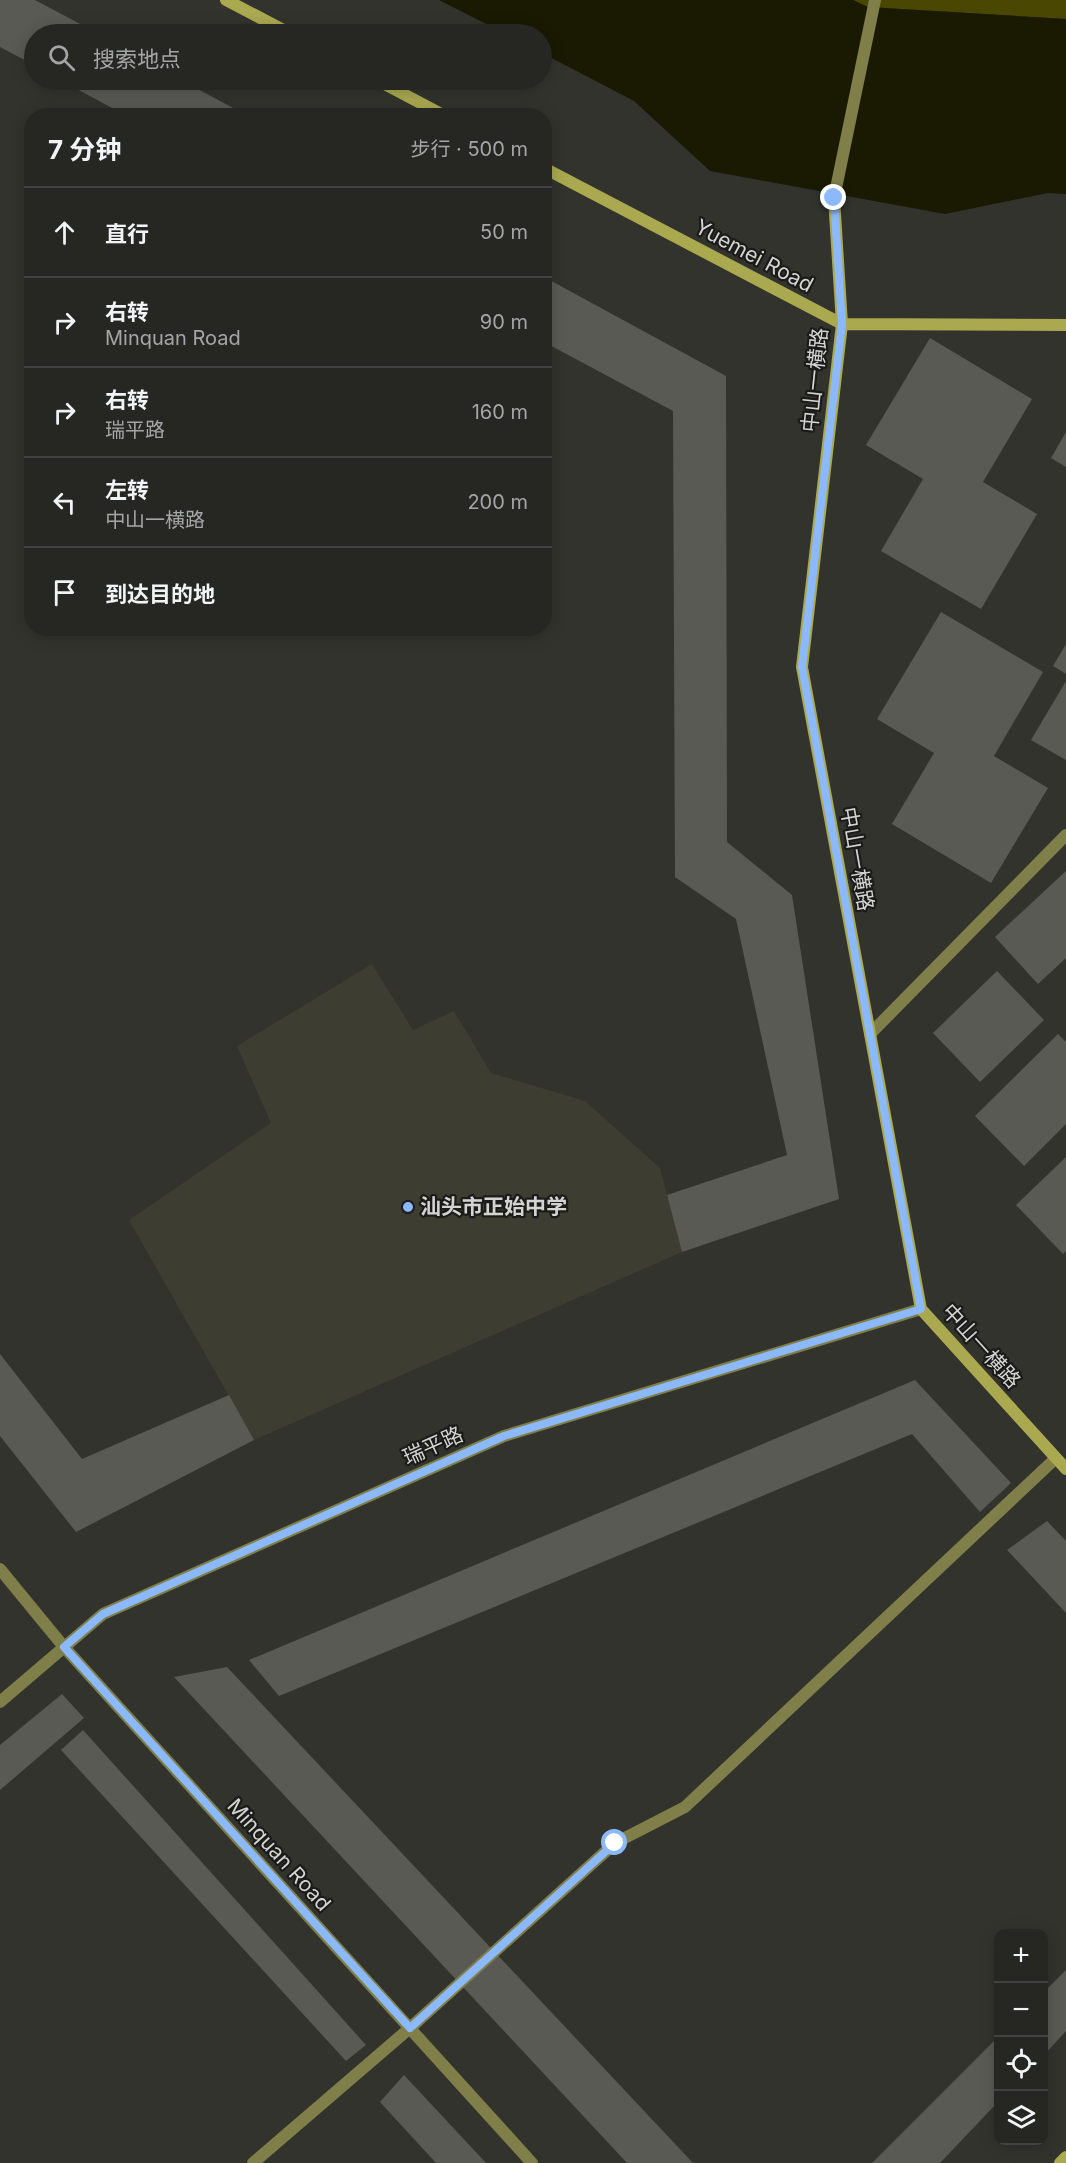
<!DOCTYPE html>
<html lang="zh">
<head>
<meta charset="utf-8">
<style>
	body { margin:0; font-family:Inter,"Noto Sans SC",sans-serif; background:#2e2e2a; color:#f1f3f6 }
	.controls { position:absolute; right:18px; bottom:18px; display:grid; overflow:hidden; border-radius:12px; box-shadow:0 3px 15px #0003 }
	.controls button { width:54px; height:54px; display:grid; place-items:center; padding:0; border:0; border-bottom:2px solid #424340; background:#262622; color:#f1f3f6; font:30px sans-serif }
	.stop { position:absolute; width:18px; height:18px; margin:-14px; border:4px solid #8cb9fc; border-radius:50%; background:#fff }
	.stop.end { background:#8cb9fc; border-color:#fff; box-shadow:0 2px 6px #0008 }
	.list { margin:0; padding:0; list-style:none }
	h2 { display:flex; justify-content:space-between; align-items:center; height:78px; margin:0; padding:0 24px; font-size:26px }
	h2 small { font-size:20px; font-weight:400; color:#a4a5a5 }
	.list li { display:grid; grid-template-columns:39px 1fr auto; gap:18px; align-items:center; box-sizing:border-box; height:90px; padding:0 24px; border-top:2px solid #424340 }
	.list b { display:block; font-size:22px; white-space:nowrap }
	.list p { margin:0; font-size:20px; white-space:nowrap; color:#a4a5a5 }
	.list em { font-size:20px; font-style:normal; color:#a4a5a5 }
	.icon { flex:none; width:33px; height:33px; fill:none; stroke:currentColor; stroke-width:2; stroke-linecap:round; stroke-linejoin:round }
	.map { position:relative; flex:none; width:1066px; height:2163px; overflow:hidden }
	.search { position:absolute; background:#262622; box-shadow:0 3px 15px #0003; left:24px; top:24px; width:528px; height:66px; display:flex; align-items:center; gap:15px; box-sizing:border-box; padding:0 21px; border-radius:33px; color:#a4a5a5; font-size:22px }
	.panel { position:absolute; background:#262622; box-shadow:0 3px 15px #0003; left:24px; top:108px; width:528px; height:528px; border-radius:24px }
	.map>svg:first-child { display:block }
	.built { fill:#3d3d32 }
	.green { fill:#494701 }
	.water { fill:#1a1902 }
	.building { fill:#5a5a55 }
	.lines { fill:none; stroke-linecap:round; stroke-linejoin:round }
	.street { stroke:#807f49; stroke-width:12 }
	.secondary { stroke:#aba950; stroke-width:12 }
	.route { stroke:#8cb9fc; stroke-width:8 }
	.poi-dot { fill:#8cb9fc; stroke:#1b1b19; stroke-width:2 }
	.labels { text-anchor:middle; stroke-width:4.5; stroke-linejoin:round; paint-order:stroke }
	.street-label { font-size:21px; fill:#d4d4d1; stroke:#1b1b19 }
	.poi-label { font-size:21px; font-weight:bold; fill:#d4d4d1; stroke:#1b1b19; text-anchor:start }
</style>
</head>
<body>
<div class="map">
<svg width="1066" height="2163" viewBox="0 0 1066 2163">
	<rect width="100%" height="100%" fill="#33332e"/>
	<!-- built -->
	<path class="built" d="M372 964 413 1030 454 1011 491 1073 585 1101 660 1168 682 1252 254 1440 129 1220 271 1123 237 1046Z"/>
	<!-- green -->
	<path class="green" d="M853 0H1066V19L868 7Z"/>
	<!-- water -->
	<path class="water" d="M439 0H853L868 7 1066 19V194L1048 193 945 214 710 171 634 101 542 53V34H506Z"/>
	<!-- building -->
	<path class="building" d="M0 0H35L99 34H34V65L0 47Z
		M60 80H181L248 116H127Z
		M544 277 726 376 727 842 792 895 839 1199 682 1252 667 1195 787 1155 736 919 675 877 673 411 544 342Z
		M930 338 1032 399 983 482 1037 514 981 609 881 551 923 479 866 445Z
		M1066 432V467L1051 458Z
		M941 612 1043 672 994 756 1048 788 991 883 892 824 934 753 877 719Z
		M1066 644V674L1053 666Z
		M1066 681V760L1031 740Z
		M1066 871V958L1038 984 995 937Z
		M997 971 1044 1020 980 1082 933 1033Z
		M1058 1034 1066 1042V1124L1024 1166 975 1116Z
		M1066 1157V1251L1063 1254 1016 1205Z
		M0 1354 82 1459 229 1395 254 1440 76 1532 0 1436Z
		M915 1380 1011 1483 980 1512 912 1434 279 1696 249 1660Z
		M1047 1521 1066 1541V1613L1007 1550Z
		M227 1667 693 2163H627L174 1677Z
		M62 1694 84 1718 0 1790V1745Z
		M83 1730 366 2045 346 2061 61 1750Z
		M1066 1970V2031L1044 2055V1992Z
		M998 2037V2102L940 2163H872Z
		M404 2075 486 2163H436L380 2102Z"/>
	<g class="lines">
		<!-- street -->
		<path class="street" d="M834 198 875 0
			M870 1034 1066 835
			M0 1569 64 1647 532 2163
			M0 1702 103 1614 504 1436 921 1309
			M253 2163 410 2028 615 1843 685 1807 1056 1458"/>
		<!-- secondary -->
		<path class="secondary" d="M226 0 291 34
			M377 80 445 116
			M544 168 842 324 1066 325
			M834 198 842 324 802 667 921 1309 1066 1469
			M1060 2163 1066 2157"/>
	</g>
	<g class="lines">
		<!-- route -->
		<path class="route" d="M615 1843 410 2028 64 1647 103 1614 504 1436 921 1309 802 667 842 324 834 198"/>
	</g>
	<!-- markers -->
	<circle class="poi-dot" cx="408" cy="1207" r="6"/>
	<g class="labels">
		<!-- street labels -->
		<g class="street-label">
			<text transform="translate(754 256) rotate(28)" y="7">Yuemei Road</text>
			<text transform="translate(815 380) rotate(-84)" y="7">中山一横路</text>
			<text transform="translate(857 859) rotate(80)" y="7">中山一横路</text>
			<text transform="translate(981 1346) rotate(48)" y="7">中山一横路</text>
			<text transform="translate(433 1446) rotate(-24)" y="7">瑞平路</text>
			<text transform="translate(279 1855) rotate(48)" y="7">Minquan Road</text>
		</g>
		<!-- poi labels -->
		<g class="poi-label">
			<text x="420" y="1214">汕头市正始中学</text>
		</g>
	</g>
</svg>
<div class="controls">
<button>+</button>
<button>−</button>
<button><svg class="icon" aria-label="locate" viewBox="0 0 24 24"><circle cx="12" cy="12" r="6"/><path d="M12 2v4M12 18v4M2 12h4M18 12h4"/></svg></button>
<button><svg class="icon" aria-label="layers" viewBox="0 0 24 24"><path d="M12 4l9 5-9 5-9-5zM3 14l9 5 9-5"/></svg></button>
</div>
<div class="stop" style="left:615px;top:1843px"></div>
<div class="stop end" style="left:834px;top:198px"></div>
<div class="search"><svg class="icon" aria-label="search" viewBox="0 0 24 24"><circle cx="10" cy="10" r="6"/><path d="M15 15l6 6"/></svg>搜索地点</div>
<section class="panel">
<h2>7 分钟<small>步行 · 500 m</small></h2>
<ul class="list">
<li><svg class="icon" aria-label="ahead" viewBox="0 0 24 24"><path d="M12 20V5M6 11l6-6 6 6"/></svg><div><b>直行</b></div><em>50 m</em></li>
<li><svg class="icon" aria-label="right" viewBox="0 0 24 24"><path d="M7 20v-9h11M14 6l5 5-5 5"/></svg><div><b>右转</b><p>Minquan Road</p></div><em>90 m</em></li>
<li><svg class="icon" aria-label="right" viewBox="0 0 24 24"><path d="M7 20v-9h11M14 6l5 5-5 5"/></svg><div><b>右转</b><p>瑞平路</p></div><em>160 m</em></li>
<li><svg class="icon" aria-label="left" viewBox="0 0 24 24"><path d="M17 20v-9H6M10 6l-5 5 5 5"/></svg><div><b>左转</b><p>中山一横路</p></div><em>200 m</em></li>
<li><svg class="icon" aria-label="arrive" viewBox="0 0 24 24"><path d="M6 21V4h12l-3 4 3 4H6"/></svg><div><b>到达目的地</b></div></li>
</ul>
</section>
</div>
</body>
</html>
